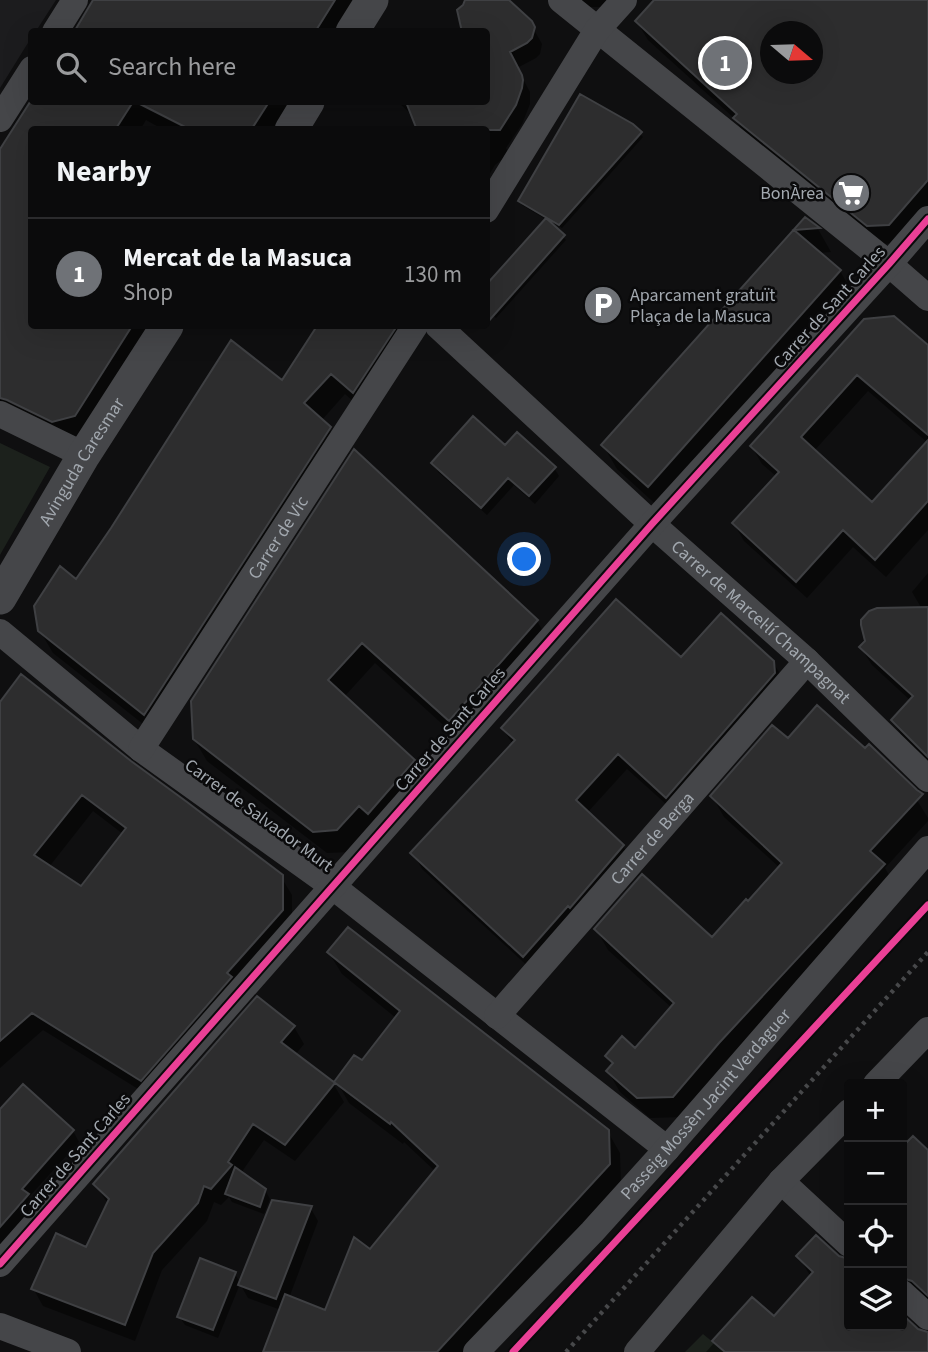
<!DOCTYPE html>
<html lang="en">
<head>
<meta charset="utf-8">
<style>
	body { margin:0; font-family:"Source Sans 3",sans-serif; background:#141415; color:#f1f3f6 }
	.controls { position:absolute; right:21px; bottom:21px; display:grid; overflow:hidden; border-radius:7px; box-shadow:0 7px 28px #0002 }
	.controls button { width:63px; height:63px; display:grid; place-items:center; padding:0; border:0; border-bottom:2px solid #2b2b2d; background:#0b0b0c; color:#f1f3f6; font:35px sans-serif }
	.compass { position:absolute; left:760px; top:21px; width:63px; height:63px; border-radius:50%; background:#0b0b0c; box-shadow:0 7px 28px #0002; rotate:109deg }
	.you { position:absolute; left:525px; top:560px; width:24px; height:24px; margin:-18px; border:5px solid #fff; border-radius:50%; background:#1a73e8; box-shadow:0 0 0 10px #1a73e833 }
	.badge { display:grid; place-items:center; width:46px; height:46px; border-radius:50%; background:#6f7277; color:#fff; font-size:23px; font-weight:700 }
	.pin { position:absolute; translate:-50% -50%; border:4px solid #fff; box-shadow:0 2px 7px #0006 }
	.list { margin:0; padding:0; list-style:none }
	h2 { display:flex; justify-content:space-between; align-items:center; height:91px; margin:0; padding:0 28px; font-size:30px }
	h2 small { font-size:23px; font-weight:400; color:#9a9b9d }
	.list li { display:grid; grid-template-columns:46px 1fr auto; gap:21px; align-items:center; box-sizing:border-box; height:112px; padding:0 28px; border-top:2px solid #2b2b2d }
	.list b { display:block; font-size:26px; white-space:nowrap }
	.list p { margin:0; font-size:23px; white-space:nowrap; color:#9a9b9d }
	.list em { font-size:23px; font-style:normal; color:#9a9b9d }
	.icon { flex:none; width:38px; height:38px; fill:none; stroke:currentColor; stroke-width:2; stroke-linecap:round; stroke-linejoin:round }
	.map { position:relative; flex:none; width:928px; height:1352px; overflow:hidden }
	.search { position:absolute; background:#0b0b0c; box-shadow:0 7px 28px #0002; left:28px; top:28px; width:462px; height:77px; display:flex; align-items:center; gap:18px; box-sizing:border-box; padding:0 24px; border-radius:7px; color:#9a9b9d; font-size:26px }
	.panel { position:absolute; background:#0b0b0c; box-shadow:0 7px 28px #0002; left:28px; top:126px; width:462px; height:203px; border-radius:7px }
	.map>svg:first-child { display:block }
	.built { fill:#1c1c1e }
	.green { fill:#1c211c }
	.shadow { fill:#0007; fill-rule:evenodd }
	.building { fill:#2d2d2e; stroke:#3f4043; stroke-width:2; fill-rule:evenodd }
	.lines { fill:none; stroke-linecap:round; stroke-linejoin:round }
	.path { stroke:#47484a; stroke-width:4.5; stroke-dasharray:3.5 5; stroke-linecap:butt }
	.minor { stroke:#454649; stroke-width:26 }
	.tertiary { stroke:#454649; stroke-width:33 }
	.cycleway-casing { stroke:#0a0a0b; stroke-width:11 }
	.cycleway { stroke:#ea4096; stroke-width:7 }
	.labels { text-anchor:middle; stroke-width:5; stroke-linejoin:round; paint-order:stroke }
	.poi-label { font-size:18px; fill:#a2a8af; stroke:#0a0a0b; text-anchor:end }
	.street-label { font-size:18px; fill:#a2a8af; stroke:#0a0a0b }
</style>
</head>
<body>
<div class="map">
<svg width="928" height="1352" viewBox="0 0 928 1352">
	<rect width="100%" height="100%" fill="#0f0f10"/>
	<!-- built -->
	<path class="built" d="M0 0H56L36 31 32 32 31 38 0 88Z"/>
	<!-- green -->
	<path class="green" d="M0 443 50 467 0 555Z
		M703 1334 725 1352H685Z"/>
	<!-- shadow -->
	<path class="shadow" d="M96 0H360L340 32H76Z
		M467 0H506L528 19 542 44 540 54 536 58 517 68 530 92V104L522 124 506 148 509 154 495 165 486 180V130L413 116 398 102H486V32Z
		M581 0H615L609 7H589Z
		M656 0H928V210L899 243 879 244 746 137 736 120 648 40 637 22ZM771 32H813V74H771Z
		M32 102H295L277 130H164L146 120 140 130H32V326H156L87 436 65 442 0 414V151Z
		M632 126 643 137 562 228 550 221 549 223 566 240 496 318 486 310 547 220 522 205 520 201Z
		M805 219 818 229 831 252 818 253 840 271 854 295 662 510 617 469 603 445Z
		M864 321 928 347V443L868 391 814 451 872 504 928 443V530L886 577 853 547 807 598 744 541 734 524 777 477 762 464 752 447Z
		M319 326H399L410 345 366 413 345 394 321 421 329 429 342 450 157 735 53 653 40 631 76 581 283 383Z
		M505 448 554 468 559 476 535 504 514 485 487 515 438 472 433 463Z
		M354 452 537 621 550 643 462 742 375 663 344 697 413 761 426 782 350 852 327 853 207 761 194 739Z
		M928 573V763L903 738 893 721 911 701 872 665 861 648 922 609 912 592Z
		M681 660 773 662 783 679 676 813 627 769 587 813 623 846 632 862 533 971 422 869 413 853 513 745 503 728Z
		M0 704 130 763 281 877 292 895V928L151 1097 43 1030 0 1068ZM93 811 123 834 82 888 49 867Z
		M788 741 915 797 928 818V821L885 868 895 886 684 1117 650 1118 620 1092 608 1071 613 1066 608 1056 636 1050 672 1008 608 950 596 929 712 940 748 903 780 868 724 817 712 796Z
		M329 953 608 1132 620 1153 621 1186 469 1352H266L281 1310 248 1298 240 1284 218 1338 185 1325 179 1316 235 1274 241 1284 310 1207 318 1221 289 1298 326 1312 370 1252 436 1172 404 1142 403 1144 349 1103 337 1082 362 1062 396 1018 342 974Z
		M294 1027 304 1044 295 1055 334 1085 344 1102 295 1161 264 1140 241 1173 265 1190 270 1199 264 1214 232 1202 229 1197 221 1205 214 1202 207 1221 162 1270 135 1341 43 1306 33 1288 87 1249 108 1204 95 1184Z
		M0 1112 73 1131 79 1142 29 1197 34 1206 0 1245Z
		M913 1138 928 1152V1302L902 1299V1150Z
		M799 1257 849 1261V1326H902V1317L916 1330 928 1334V1352H706L753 1299 774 1319 811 1277Z"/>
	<!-- building -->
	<path class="building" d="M93 0H335L315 32H74Z
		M465 0H509L532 21 535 27 532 38 527 43 510 52 522 75 523 80 522 88 516 105 500 130H417L406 102H486V32H462L457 10 463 5Z
		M654 0H928V180L889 225 867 226 733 118 737 114 635 21ZM771 32H813V74H771Z
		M580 94 633 124 642 132 559 225 518 201Z
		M32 99V102H133L115 130H32V326H132L75 416 52 422 7 400 0 398V149Z
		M136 102H269L251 130H191Z
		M805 217 820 228 794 230 841 270 648 487 601 445Z
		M546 218 565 235 486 324V285Z
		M894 316 928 345V435L857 375 801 437 872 502 928 440V501L875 560 843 530 796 582 732 523 779 472 750 446 864 319Z
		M317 326H397L353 393 331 374 304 403 331 427 144 715 38 631 34 606 60 566 76 579 111 528 231 340 282 380Z
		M473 416 505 445 517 432 556 467 529 496 508 478 481 508 431 463Z
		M354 449 538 620 449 721 362 643 328 680 415 760 368 814 359 806 337 830 313 832 193 739 191 701Z
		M616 599 681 657 721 613 774 661 775 673 666 798 618 754 576 800 624 845 570 908 568 906 523 957 410 853 515 740 501 728Z
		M928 607V757L891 720 913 696 859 647 865 641 861 625V620L869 611 877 608Z
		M21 674 131 761 187 802 283 875V910L227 973 232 977 141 1081 32 1013 0 1041V702ZM82 795 126 828 81 886 34 855Z
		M817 705 865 748 869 744 917 790 923 794 870 851 885 864 719 1043 673 1097 637 1098 606 1071 613 1063 605 1056 622 1036 635 1048 674 1003 594 929 642 874 712 937 746 899 748 901 782 863 710 796 772 725 788 738Z
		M348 927 609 1130 610 1164 437 1352H263L285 1294 325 1310 354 1237 370 1249 438 1166 391 1122 390 1124 334 1082 354 1055 362 1060 400 1011 327 952Z
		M257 996 295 1026 281 1042 335 1083 285 1145 253 1124 228 1162 232 1165 211 1189 204 1186 198 1203 153 1253 125 1325 31 1289 56 1233 86 1247 109 1199 93 1184Z
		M23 1084 74 1130 22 1189 29 1194 0 1227V1109Z
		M913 1136 928 1150V1296L912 1281 902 1278V1147Z
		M235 1167 266 1189 260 1207 225 1194Z
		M272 1200 312 1206 276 1299 238 1285Z
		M816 1235 839 1256 849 1259V1326H902V1314L918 1329 928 1332V1352H725L712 1341 752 1297 774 1316 813 1272 796 1256Z
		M200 1258 236 1272 213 1330 177 1317Z"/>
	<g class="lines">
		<!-- path -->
		<path class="path" d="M566 1352 928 952"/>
		<!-- minor -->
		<g class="minor">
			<path d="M561 0 889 264 928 298"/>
			<path d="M55 32 75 0"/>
			<path d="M0 119 32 69"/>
			<path d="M486 210 597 30 624 0"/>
			<path id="s1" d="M438 326 652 524 807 661 928 779"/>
			<path d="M0 414 84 455"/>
			<path d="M0 632 141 749 332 886 667 1149"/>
			<path id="s2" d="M141 749 415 326"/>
			<path id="s3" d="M497 1016 807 661"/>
			<path d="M876 1084 928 1030"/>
			<path d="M781 1181 849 1244"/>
			<path d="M0 1264 652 524 889 264 928 219"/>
			<path d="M902 1293 928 1317"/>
			<path d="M0 1326 68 1352"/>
			<path id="s4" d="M476 1352 592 1232 667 1149 928 849"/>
			<path d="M637 1352 781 1181 849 1112"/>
		</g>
		<!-- tertiary -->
		<g class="tertiary">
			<path d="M352 32 372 0"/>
			<path d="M291 130 308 102"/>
			<path id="s5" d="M0 598 84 455 167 326"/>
		</g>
		<!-- cycleway casing -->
		<g class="cycleway-casing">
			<path id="cycleway" d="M0 1264 652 524 889 264 928 219
				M513 1352 928 905"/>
		</g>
		<!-- cycleway -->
		<use href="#cycleway" class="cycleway"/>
	</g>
	<!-- icons -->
	<defs>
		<g id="supermarket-disc" transform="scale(2.0125)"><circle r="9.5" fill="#6f7277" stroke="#0a0a0b"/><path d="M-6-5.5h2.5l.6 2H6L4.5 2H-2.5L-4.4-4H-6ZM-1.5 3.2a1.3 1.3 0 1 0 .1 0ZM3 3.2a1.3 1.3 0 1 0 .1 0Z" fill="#fff"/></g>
		<g id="parking-disc" transform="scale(2.0125)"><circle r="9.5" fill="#6f7277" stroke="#0a0a0b"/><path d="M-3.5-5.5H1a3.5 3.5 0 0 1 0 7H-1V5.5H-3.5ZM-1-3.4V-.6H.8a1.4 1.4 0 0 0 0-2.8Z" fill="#fff"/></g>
	</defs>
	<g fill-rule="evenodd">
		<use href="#supermarket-disc" x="851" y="193"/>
		<use href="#parking-disc" x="603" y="305"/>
	</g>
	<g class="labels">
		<!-- poi labels -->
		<g class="poi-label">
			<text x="824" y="199">BonÀrea</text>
			<text x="630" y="301" text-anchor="start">Aparcament gratuït<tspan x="630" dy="21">Plaça de la Masuca</tspan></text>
		</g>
		<!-- street labels -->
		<g class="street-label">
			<text transform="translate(829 307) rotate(-48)" y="6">Carrer de Sant Carles</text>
			<text dy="6" stroke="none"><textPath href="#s5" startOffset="159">Avinguda Caresmar</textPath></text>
			<text dy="6" stroke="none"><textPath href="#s2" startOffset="252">Carrer de Vic</textPath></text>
			<text dy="6" stroke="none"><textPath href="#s1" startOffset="438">Carrer de Marcel·lí Champagnat</textPath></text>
			<text transform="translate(450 729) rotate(-49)" y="6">Carrer de Sant Carles</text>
			<text transform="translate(259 815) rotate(36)" y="6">Carrer de Salvador Murt</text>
			<text dy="6" stroke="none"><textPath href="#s3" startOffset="236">Carrer de Berga</textPath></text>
			<text dy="6" stroke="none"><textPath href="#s4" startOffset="338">Passeig Mossèn Jacint Verdaguer</textPath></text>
			<text transform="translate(75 1155) rotate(-49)" y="6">Carrer de Sant Carles</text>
		</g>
	</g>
</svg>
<div class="controls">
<button>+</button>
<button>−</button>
<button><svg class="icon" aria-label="locate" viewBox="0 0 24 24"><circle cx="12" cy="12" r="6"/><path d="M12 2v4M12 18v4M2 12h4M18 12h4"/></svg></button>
<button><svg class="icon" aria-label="layers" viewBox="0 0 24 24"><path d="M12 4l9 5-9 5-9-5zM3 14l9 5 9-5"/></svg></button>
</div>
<svg class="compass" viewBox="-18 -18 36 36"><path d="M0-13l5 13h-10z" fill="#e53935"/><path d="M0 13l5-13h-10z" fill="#9a9b9d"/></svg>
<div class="you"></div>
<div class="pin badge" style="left:725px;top:63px">1</div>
<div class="search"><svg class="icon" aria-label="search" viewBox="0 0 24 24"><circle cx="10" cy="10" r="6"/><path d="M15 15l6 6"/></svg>Search here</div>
<section class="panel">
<h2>Nearby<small></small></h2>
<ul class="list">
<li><span class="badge">1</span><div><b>Mercat de la Masuca</b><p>Shop</p></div><em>130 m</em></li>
</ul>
</section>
</div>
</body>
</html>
